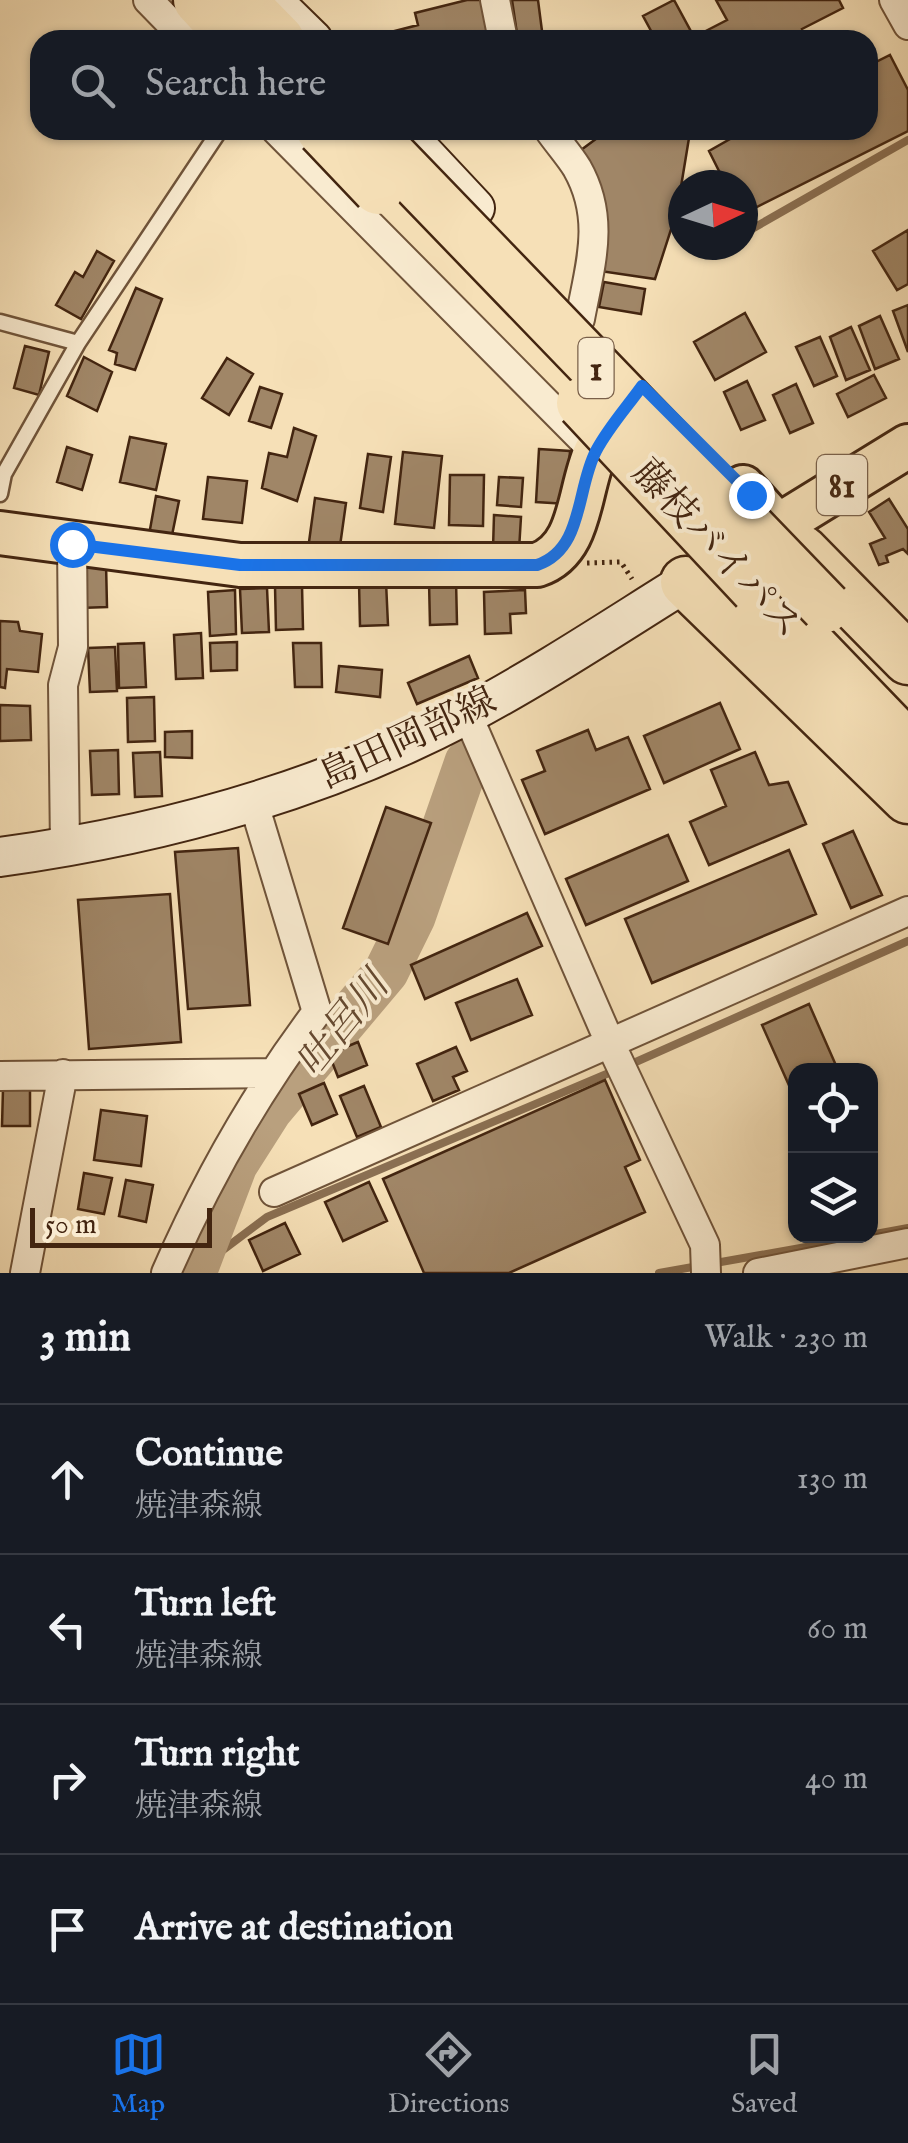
<!DOCTYPE html>
<html lang="en">
<head>
<meta charset="utf-8">
<style>
	body { margin:0; font-family:"IM FELL English","Noto Serif JP",serif; background:#20242c; color:#f1f3f6 }
	.controls { position:absolute; right:30px; bottom:30px; display:grid; overflow:hidden; border-radius:20px; box-shadow:0 2px 8px #0004 }
	.controls button { width:90px; height:90px; display:grid; place-items:center; padding:0; border:0; border-bottom:2px solid #363941; background:#171b24; color:#f1f3f6; font:50px sans-serif }
	.compass { position:absolute; left:668px; top:170px; width:90px; height:90px; border-radius:50%; background:#171b24; box-shadow:0 2px 8px #0004; rotate:86deg }
	.scale { position:absolute; left:30px; bottom:25px; width:182px; box-sizing:border-box; padding-left:10px; border:5px solid #432510; border-top:0; font-size:28px; line-height:35px; white-space:nowrap; color:#432510; -webkit-text-stroke:8px #f9ebd0; paint-order:stroke }
	.stop { position:absolute; width:30px; height:30px; margin:-22px; border:8px solid #1a73e8; border-radius:50%; background:#fff }
	.stop.end { background:#1a73e8; border-color:#fff; box-shadow:0 2px 10px #0008 }
	.list { margin:0; padding:0; list-style:none }
	h2 { display:flex; justify-content:space-between; align-items:center; height:130px; margin:0; padding:0 40px; font-size:42px }
	h2 small { font-size:32px; font-weight:400; color:#9ea1a6 }
	.list li { display:grid; grid-template-columns:65px 1fr auto; gap:30px; align-items:center; box-sizing:border-box; height:150px; padding:0 40px; border-top:2px solid #363941 }
	.list b { display:block; font-size:38px; white-space:nowrap }
	.list p { margin:0; font-size:32px; white-space:nowrap; color:#9ea1a6 }
	.list em { font-size:32px; font-style:normal; color:#9ea1a6 }
	.icon { flex:none; width:55px; height:55px; fill:none; stroke:currentColor; stroke-width:2; stroke-linecap:round; stroke-linejoin:round }
	.map { position:relative; flex:none; width:908px; height:1273px; overflow:hidden }
	.search { position:absolute; background:#171b24; box-shadow:0 2px 8px #0004; left:30px; right:30px; top:30px; height:110px; display:flex; align-items:center; gap:25px; box-sizing:border-box; padding:0 35px; border-radius:30px; color:#9ea1a6; font-size:38px }
	.sheet { height:730px; background:#171b24 }
	nav { display:flex; justify-content:space-around; align-items:center; box-sizing:border-box; height:140px; border-top:2px solid #363941; background:#171b24; font-size:28px; color:#9ea1a6 }
	nav a { display:grid; justify-items:center; gap:5px }
	nav .on { color:#1a73e8 }
	.map>svg:first-child { display:block }
	.lines { fill:none; stroke-linecap:round; stroke-linejoin:round }
	.stream { stroke:#8a6f52; stroke-width:8 }
	.river { stroke:#b9a07e; stroke-width:45 }
	.building { fill:#a08667; stroke:#432510; stroke-width:2.5 }
	.lane-casing { stroke:#70543a; stroke-width:19 }
	.street-casing { stroke:#70543a; stroke-width:32 }
	.secondary-casing { stroke:#432510; stroke-width:42 }
	.primary-casing { stroke:#432510; stroke-width:48 }
	.highway-casing { stroke:#432510; stroke-width:55 }
	.path { stroke:#432510; stroke-width:5; stroke-dasharray:2.5 5; stroke-linecap:butt }
	.lane { stroke:#f9ebd0; stroke-width:14 }
	.street { stroke:#f9ebd0; stroke-width:28 }
	.secondary { stroke:#f9ebd0; stroke-width:38 }
	.primary { stroke:#f6e0b7; stroke-width:42 }
	.highway { stroke:#f6e0b7; stroke-width:50 }
	.highway-bridge-casing { stroke:#432510; stroke-width:55; stroke-linecap:butt }
	.highway-bridge { stroke:#f6e0b7; stroke-width:50 }
	.route { stroke:#1a73e8; stroke-width:12 }
	.labels { text-anchor:middle; stroke-width:8; stroke-linejoin:round; paint-order:stroke }
	.shield { fill:#f9ebd0; stroke:#7a604a; stroke-width:2.5 }
	.shield-label { font-size:35px; font-weight:bold; fill:#432510 }
	.street-label { font-size:38px; fill:#432510; stroke:#f9ebd0 }
	.water-label { font-size:40px; font-style:italic; fill:#664a31; stroke:#f9ebd0 }
</style>
</head>
<body>
<div class="map">
<svg width="908" height="1273" viewBox="0 0 908 1273">
	<rect width="100%" height="100%" fill="#f6e0b7"/>
	<filter id="stains"><feTurbulence type="fractalNoise" baseFrequency=".002" numOctaves="4"/><feColorMatrix values="0 0 0 0 .2 0 0 0 0 .09 0 0 0 0 .02 0 0 0 .5 -.17"/></filter>
	<radialGradient id="worn" r=".72"><stop offset=".6" stop-color="#630" stop-opacity="0"/><stop offset="1" stop-color="#630" stop-opacity=".3"/></radialGradient>
	<g class="lines">
		<!-- stream -->
		<path class="stream" d="M743 234 908 140
			M629 1065 908 941
			M870 1235 908 1228
			M200 1273 219 1253 267 1217 616 1070
			M659 1273 868 1236"/>
		<!-- river -->
		<path class="river" d="M194 1273 235 1165 270 1110 386 972 413 917 467 762"/>
	</g>
	<!-- building -->
	<path class="building" d="M467 0H481L489 32 454 40H393L391 32 418 25 415 13Z
		M512 0H538L542 31 517 34Z
		M674 0 694 37 656 40 643 16Z
		M716 0H839L843 8 802 29 807 40H700L698 35 727 20Z
		M890 55 908 90V131L743 214V185H726L709 151 746 130H868V66Z
		M608 130 689 138 677 211 655 279 600 271 605 220 581 150Z
		M908 230V284L897 290 873 251Z
		M97 251 114 261 81 319 56 305 75 272 83 277Z
		M604 282 645 289 641 314 599 307Z
		M136 288 162 299 135 370 115 364 117 353 109 350Z
		M908 305V352L893 311Z
		M745 313 766 352 715 380 694 342Z
		M880 316 899 359 875 369 859 326Z
		M851 327 870 370 846 380 830 337Z
		M820 337 837 376 814 386 796 347Z
		M25 346 49 352 39 395 14 388Z
		M84 357 112 372 97 411 67 396Z
		M227 358 253 374 229 415 202 398Z
		M874 375 886 398 848 417 837 394Z
		M747 381 765 420 741 430 724 392Z
		M796 384 813 423 790 433 773 395Z
		M260 387 282 394 271 428 249 421Z
		M294 428 316 436 297 501 262 488 269 453 287 457Z
		M130 437 166 444 156 490 120 482Z
		M67 447 92 455 82 490 57 482Z
		M539 449 570 451 567 504 536 502Z
		M403 452 442 456 434 528 395 524Z
		M368 454 391 457 383 512 360 508Z
		M450 475H484L483 526 449 525Z
		M208 477 247 481 242 523 203 519Z
		M499 477 523 478 521 507 497 505Z
		M156 496 179 501 171 540 149 535Z
		M315 498 346 503 340 546 309 542Z
		M889 499 908 529V554L903 549 886 556 888 562 879 565 870 544 885 538 869 512Z
		M494 515 521 517 519 550 493 549Z
		M106 563 107 607 80 608 79 564Z
		M456 580 457 624 430 625 429 581Z
		M359 582H386L388 625 360 626Z
		M302 585 303 629 276 630 275 586Z
		M267 588 269 632 242 633 240 589Z
		M235 590 236 634 210 636 208 592Z
		M525 590 526 613 510 614 511 633 485 634 484 592Z
		M0 621 18 622 20 631 42 634 38 672 7 669 5 688 0 687Z
		M201 633 203 678 176 679 174 635Z
		M237 642V670L211 671 210 643Z
		M144 643 146 687 119 688 118 644Z
		M293 643H321L322 687H295Z
		M115 647 117 691 90 692 88 648Z
		M469 656 478 678 417 704 408 683Z
		M339 666 382 670 380 697 336 692Z
		M154 697 155 741 128 742 127 698Z
		M720 703 740 749 664 783 644 736Z
		M0 705 30 706 31 740 0 741Z
		M588 730 596 750 628 737 650 789 545 834 522 780 545 771 537 751Z
		M192 731V758L165 757V732Z
		M118 750 119 794 92 795 90 751Z
		M160 752 162 796 135 797 133 753Z
		M755 752 769 785 788 782 806 824 709 865 690 822 726 806 711 770Z
		M386 807 431 823 388 944 343 928Z
		M853 831 882 895 851 908 823 844Z
		M668 835 688 881 586 925 566 879Z
		M238 848 250 1005 188 1009 175 852Z
		M789 850 816 914 652 983 625 919Z
		M170 894 181 1042 89 1049 78 900Z
		M527 913 542 946 425 999 411 965Z
		M517 979 532 1015 471 1040 456 1003Z
		M809 1004 838 1070H796V1101L762 1025Z
		M358 1042 367 1065 338 1077 329 1054Z
		M456 1047 467 1071 453 1077 459 1090 433 1101 417 1064Z
		M605 1080 640 1160 625 1167 645 1212 509 1273H424L383 1179Z
		M324 1083 337 1114 312 1125 299 1094Z
		M364 1086 381 1127 357 1137 340 1096Z
		M3 1089H30V1126H2Z
		M101 1110 147 1116 141 1166 94 1160Z
		M84 1173 112 1178 104 1214 78 1209Z
		M126 1180 153 1185 146 1222 119 1216Z
		M369 1182 387 1221 343 1241 325 1202Z
		M285 1223 300 1254 263 1271 249 1240Z"/>
	<g class="lines">
		<!-- lane casing -->
		<g class="lane-casing">
			<path id="lane" d="M0 322 78 343
				M0 494 4 474 78 343 220 130"/>
		</g>
		<!-- street casing -->
		<g class="street-casing">
			<path id="street" d="M148 0 187 40
				M495 0 503 40
				M894 0 908 25
				M276 130 591 448
				M549 130C558 143 569 155 577 168 606 219 590 265 580 319
				M467 714 610 1043 705 1245 706 1273
				M65 847 63 685 73 647 72 544
				M0 1076 271 1073
				M274 1192 908 911
				M25 1273 63 1074
				M166 1273C207 1179 255 1094 317 1012L254 804
				M758 1273 908 1243"/>
		</g>
		<!-- secondary casing -->
		<g class="secondary-casing">
			<path id="secondary" d="M272 0 313 40
				M402 130 475 208
				M0 857C161 835 321 791 466 715 549 671 627 618 707 569"/>
		</g>
		<!-- primary casing -->
		<g class="primary-casing">
			<path id="primary" d="M743 487 778 526 908 446
				M0 533 240 565H537C582 550 578 492 595 453 602 438 616 423 626 408"/>
		</g>
		<!-- highway casing -->
		<g class="highway-casing">
			<path id="highway" d="M199 0 236 40
				M240 0 279 40
				M802 551 908 659
				M686 582 908 798
				M756 589 908 747"/>
		</g>
		<!-- path -->
		<path class="path" d="M587 563 621 562 632 579"/>
		<!-- lane -->
		<use href="#lane" class="lane"/>
		<!-- street -->
		<use href="#street" class="street"/>
		<!-- secondary -->
		<use href="#secondary" class="secondary"/>
		<!-- primary -->
		<use href="#primary" class="primary"/>
		<!-- highway -->
		<use href="#highway" class="highway"/>
		<!-- highway-bridge casing -->
		<g class="highway-bridge-casing">
			<path id="highway-bridge" d="M322 130 378 189
				M366 130 826 607
				M582 403 756 589"/>
		</g>
		<!-- highway-bridge -->
		<use href="#highway-bridge" class="highway-bridge"/>
	</g>
	<g class="lines">
		<!-- route -->
		<path class="route" d="M72 544 240 565H537C584 549 576 489 596 451 608 428 627 407 642 386L751 495"/>
	</g>
	<g class="labels">
		<!-- shield labels -->
		<g class="shield">
			<rect x="578.5" y="338" width="35" height="60" rx="8"/>
			<rect x="817" y="455" width="50" height="60" rx="8"/>
		</g>
		<g class="shield-label">
			<text x="596" y="380">1</text>
			<text x="842" y="497">81</text>
		</g>
		<!-- street labels -->
		<g class="street-label">
			<text transform="translate(718 548) rotate(47)" y="13">藤枝バイパス</text>
			<text transform="translate(407 737) rotate(-25)" y="13">島田岡部線</text>
		</g>
		<!-- water labels -->
		<g class="water-label">
			<text transform="translate(341 1023) rotate(-51)" y="14">吐呂川</text>
		</g>
	</g>
	<rect width="100%" height="100%" filter="url(#stains)"/>
	<rect width="100%" height="100%" fill="url(#worn)"/>
</svg>
<div class="controls">
<button><svg class="icon" aria-label="locate" viewBox="0 0 24 24"><circle cx="12" cy="12" r="6"/><path d="M12 2v4M12 18v4M2 12h4M18 12h4"/></svg></button>
<button><svg class="icon" aria-label="layers" viewBox="0 0 24 24"><path d="M12 4l9 5-9 5-9-5zM3 14l9 5 9-5"/></svg></button>
</div>
<svg class="compass" viewBox="-18 -18 36 36"><path d="M0-13l5 13h-10z" fill="#e53935"/><path d="M0 13l5-13h-10z" fill="#9ea1a6"/></svg>
<div class="scale">50 m</div>
<div class="stop" style="left:72px;top:544px"></div>
<div class="stop end" style="left:751px;top:495px"></div>
<div class="search"><svg class="icon" aria-label="search" viewBox="0 0 24 24"><circle cx="10" cy="10" r="6"/><path d="M15 15l6 6"/></svg>Search here</div>
</div>
<section class="sheet">
<h2>3 min<small>Walk · 230 m</small></h2>
<ul class="list">
<li><svg class="icon" aria-label="ahead" viewBox="0 0 24 24"><path d="M12 20V5M6 11l6-6 6 6"/></svg><div><b>Continue</b><p>焼津森線</p></div><em>130 m</em></li>
<li><svg class="icon" aria-label="left" viewBox="0 0 24 24"><path d="M17 20v-9H6M10 6l-5 5 5 5"/></svg><div><b>Turn left</b><p>焼津森線</p></div><em>60 m</em></li>
<li><svg class="icon" aria-label="right" viewBox="0 0 24 24"><path d="M7 20v-9h11M14 6l5 5-5 5"/></svg><div><b>Turn right</b><p>焼津森線</p></div><em>40 m</em></li>
<li><svg class="icon" aria-label="arrive" viewBox="0 0 24 24"><path d="M6 21V4h12l-3 4 3 4H6"/></svg><div><b>Arrive at destination</b></div></li>
</ul>
</section>
<nav>
<a class="on"><svg class="icon" aria-label="map" viewBox="0 0 24 24"><path d="M3 6l6-2 6 2 6-2v14l-6 2-6-2-6 2zM9 4v14M15 6v14"/></svg>Map</a>
<a><svg class="icon" aria-label="directions" viewBox="0 0 24 24"><path d="M12 3l9 9-9 9-9-9zM9 14v-3h6M13 9l2 2-2 2"/></svg>Directions</a>
<a><svg class="icon" aria-label="saved" viewBox="0 0 24 24"><path d="M7 4h10v16l-5-4-5 4z"/></svg>Saved</a>
</nav>
</body>
</html>
